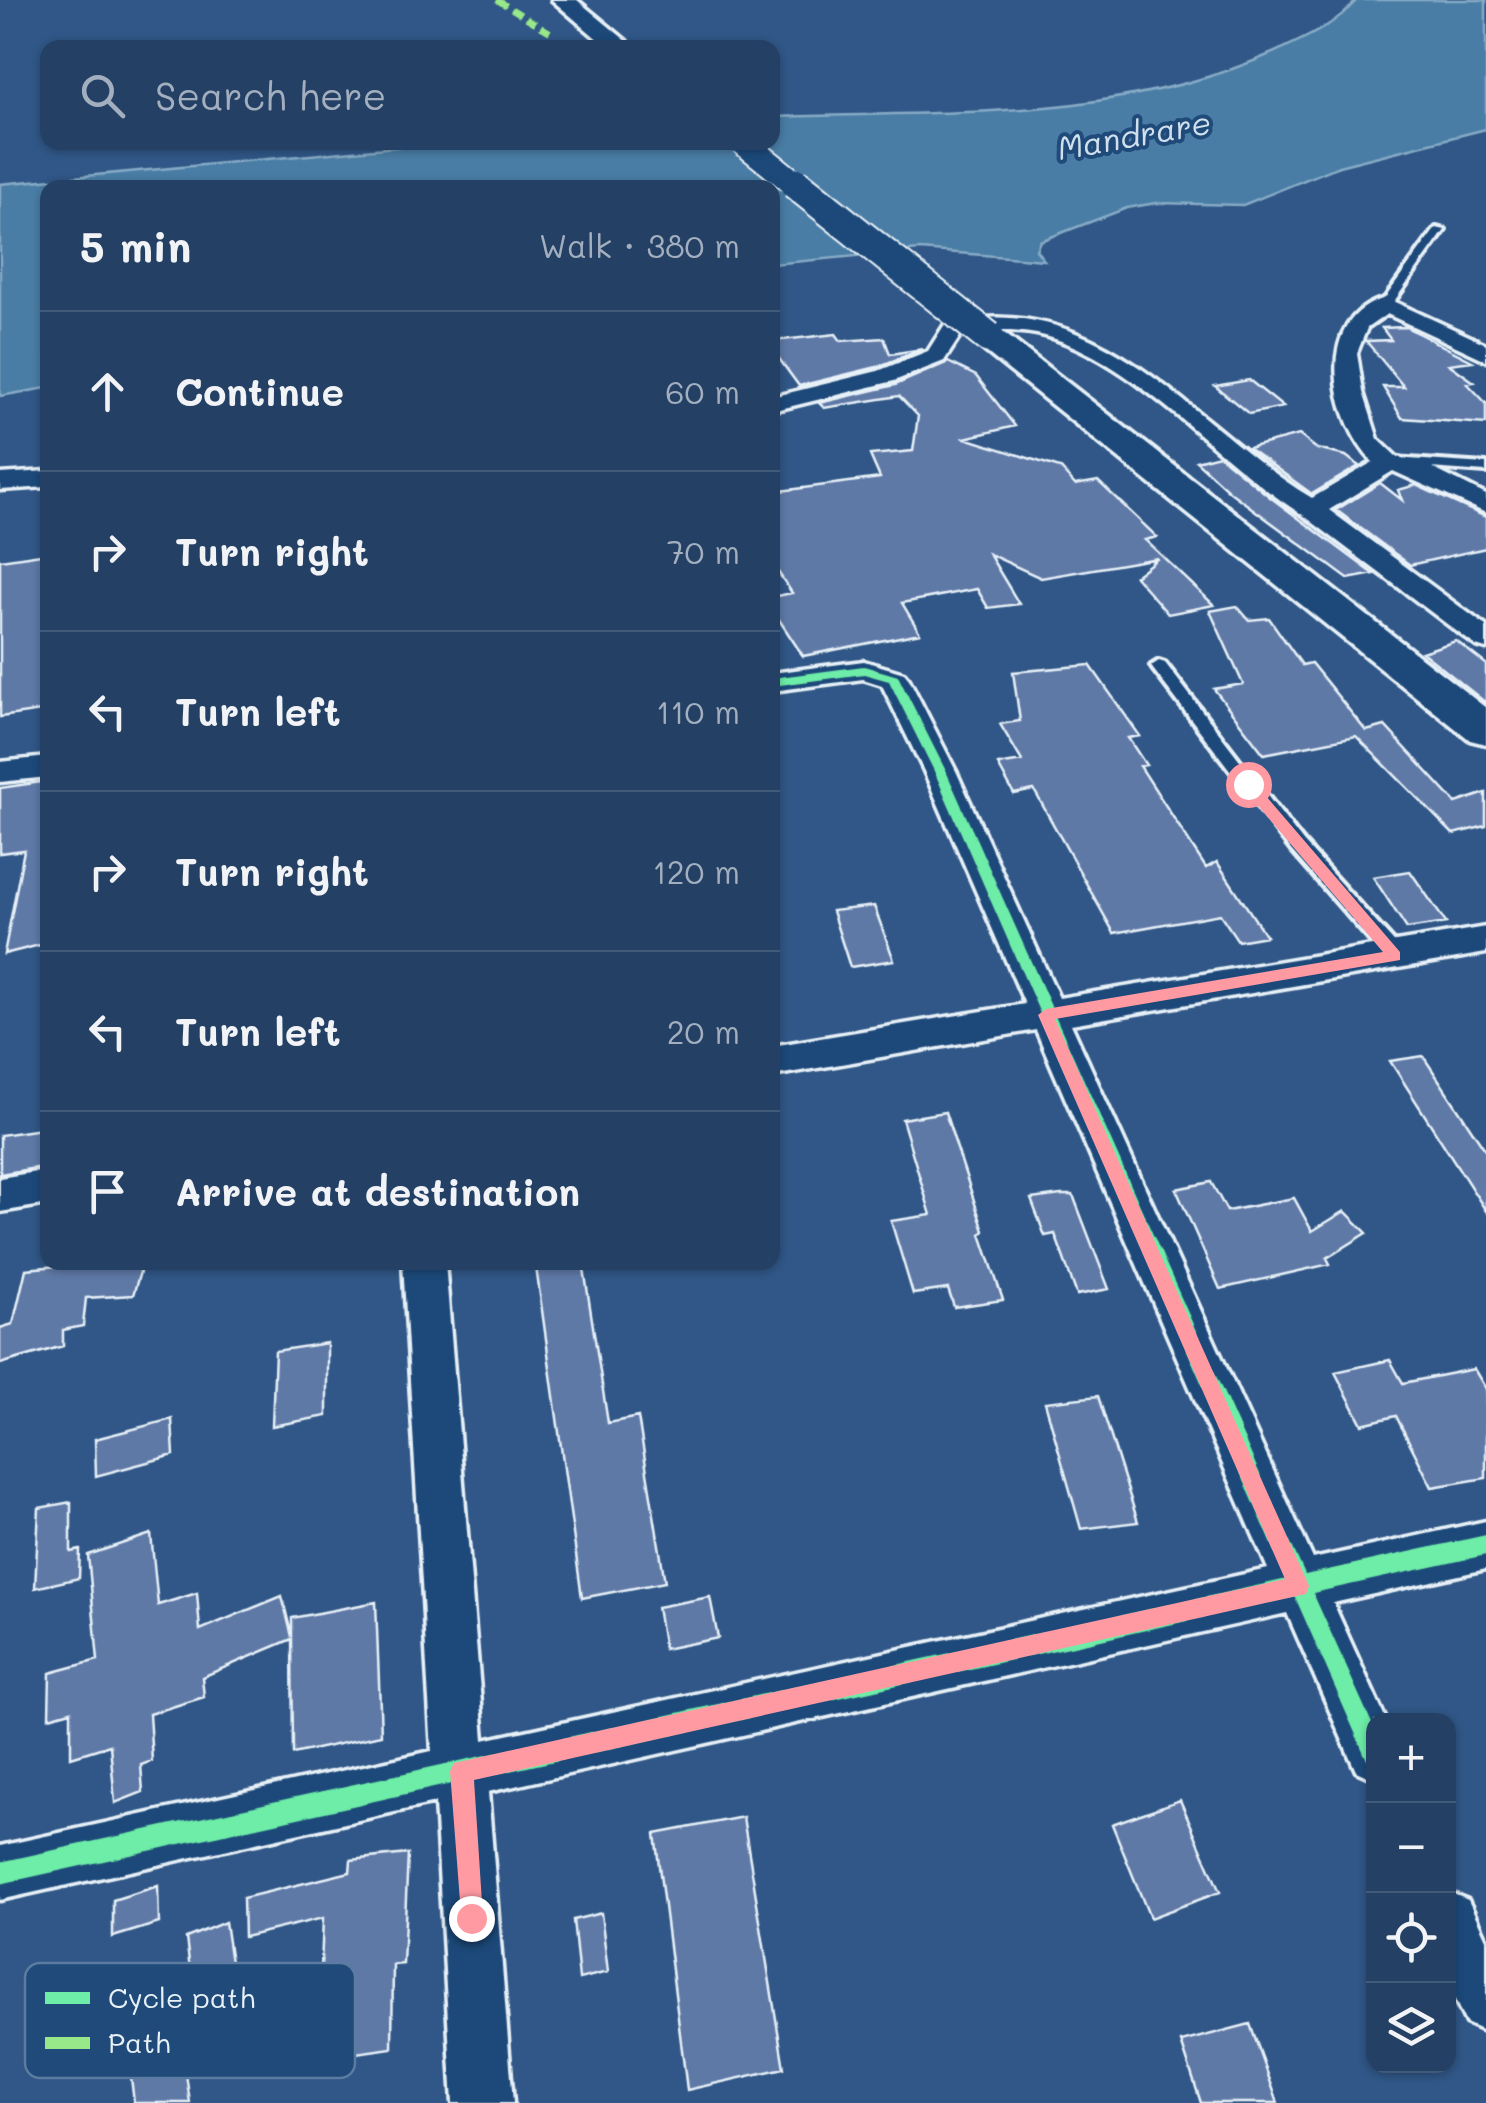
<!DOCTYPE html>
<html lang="en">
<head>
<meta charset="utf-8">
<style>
	body { margin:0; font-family:Mali,sans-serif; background:#304c6e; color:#f1f3f6 }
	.controls { position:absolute; right:30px; bottom:30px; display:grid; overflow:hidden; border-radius:20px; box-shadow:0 2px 8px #0004 }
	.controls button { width:90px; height:90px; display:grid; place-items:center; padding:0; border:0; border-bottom:2px solid #415a79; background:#244165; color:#f1f3f6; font:50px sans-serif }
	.stop { position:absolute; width:30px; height:30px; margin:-22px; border:8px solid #ff9aa2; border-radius:50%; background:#fff }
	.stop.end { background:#ff9aa2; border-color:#fff; box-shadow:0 2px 10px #0008 }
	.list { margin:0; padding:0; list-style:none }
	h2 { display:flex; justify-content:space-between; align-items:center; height:130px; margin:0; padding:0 40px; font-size:42px }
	h2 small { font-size:32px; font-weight:400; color:#a3afbf }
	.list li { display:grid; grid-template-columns:65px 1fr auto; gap:30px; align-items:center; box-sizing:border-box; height:160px; padding:0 40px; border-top:2px solid #415a79 }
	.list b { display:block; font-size:38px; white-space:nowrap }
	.list em { font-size:32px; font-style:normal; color:#a3afbf }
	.icon { flex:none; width:55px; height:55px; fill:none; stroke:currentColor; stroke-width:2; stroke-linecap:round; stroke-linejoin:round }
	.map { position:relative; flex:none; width:1486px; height:2103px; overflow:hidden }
	.search { position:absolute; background:#244165; box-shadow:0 2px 8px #0004; left:40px; top:40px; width:740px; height:110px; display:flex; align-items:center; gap:25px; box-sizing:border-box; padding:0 35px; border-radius:20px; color:#a3afbf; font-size:38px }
	.panel { position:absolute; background:#244165; box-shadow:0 2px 8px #0004; left:40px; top:180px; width:740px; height:1090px; border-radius:20px }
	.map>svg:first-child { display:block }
	.water { fill:#487da5; stroke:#88abc6; stroke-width:2.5 }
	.building { fill:#5f79a7; stroke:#e8f1f8; stroke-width:2.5 }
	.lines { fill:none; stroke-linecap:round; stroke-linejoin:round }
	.service-casing { stroke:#e8f1f8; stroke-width:8 }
	.minor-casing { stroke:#e8f1f8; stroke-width:7 }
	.secondary-casing { stroke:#e8f1f8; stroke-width:7 }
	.service { fill:#1f4a7a; fill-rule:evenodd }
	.minor { fill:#1f4a7a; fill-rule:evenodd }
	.secondary { fill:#1f4a7a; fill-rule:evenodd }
	.secondary-bridge-far1-casing { stroke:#e8f1f8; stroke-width:29; stroke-linecap:butt }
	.secondary-bridge-casing { stroke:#e8f1f8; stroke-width:35; stroke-linecap:butt }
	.secondary-bridge-far1 { stroke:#1f4a7a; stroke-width:25 }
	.secondary-bridge { stroke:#1f4a7a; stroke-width:31 }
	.quiet { stroke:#98e88a; stroke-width:6; stroke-dasharray:11 6; stroke-linecap:butt }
	.cycleway-casing { stroke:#1f4a7a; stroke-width:6 }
	.cycleway { fill:#6deda7; fill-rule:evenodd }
	.route { fill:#ff9aa2 }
	.labels { text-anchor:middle; stroke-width:8; stroke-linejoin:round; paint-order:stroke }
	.far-water-label { font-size:32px; font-style:italic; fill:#d0e0ec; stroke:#1f4a7a }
	.key { fill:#1f4a7a; stroke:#5b7ca0; stroke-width:2.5 }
	.key-label { font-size:28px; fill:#e8f1f8 }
</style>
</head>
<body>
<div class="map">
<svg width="1486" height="2103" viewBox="0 0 1486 2103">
	<rect width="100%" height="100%" fill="#305787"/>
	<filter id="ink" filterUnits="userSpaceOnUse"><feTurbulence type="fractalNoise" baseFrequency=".01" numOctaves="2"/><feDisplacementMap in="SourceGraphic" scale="20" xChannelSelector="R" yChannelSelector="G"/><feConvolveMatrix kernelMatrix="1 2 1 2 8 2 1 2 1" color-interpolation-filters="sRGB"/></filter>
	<g filter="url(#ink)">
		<!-- water -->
		<path class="water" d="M1357 0H1486V129L1339 166 1243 205 1156 203 1127 208 1040 241 1036 250 1044 260 920 250 773 264 772 188H48L47 388 0 396V184L439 143 772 142 773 117C939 111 1119 122 1275 52 1309 36 1331 28 1357 0Z"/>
		<!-- building -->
		<path class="building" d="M1406 327 1472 361 1449 364 1474 382 1467 383 1486 403V424L1402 418 1383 387H1404L1366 341 1391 340 1382 328Z
			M836 334 841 341 884 338 890 354 923 349 877 367 799 386 772 349V341Z
			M948 362 976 376 1015 426 965 438 1060 468 1075 485 1098 481 1157 537 1145 540 1214 605 1168 614 1135 576 1158 558 1041 578 989 554 1019 604 988 608 977 589 902 603 920 633 803 656 772 609V597L792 593 772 563V492L880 478 870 455 913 451 918 416 899 396 824 408 819 403 895 385Z
			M1249 380 1283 407 1249 414 1215 386Z
			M1299 435 1317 449 1346 456 1359 466 1312 494 1248 448Z
			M1219 455 1270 497 1374 574 1348 579 1230 492 1196 461Z
			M1380 483 1402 500 1398 490 1416 485 1486 517V548L1410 565 1336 510Z
			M48 553V710L0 717V560Z
			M1237 606 1249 620 1269 618 1302 665 1311 663 1366 731 1385 726 1456 803 1486 793V826L1453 834 1356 736 1264 754 1214 689 1243 684 1210 611Z
			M1456 641 1486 664V703L1422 652Z
			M1090 665 1140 736 1128 738 1146 765 1140 766 1206 868 1217 862 1266 936 1238 941 1220 914 1114 933 1034 790 1014 794 998 765 1022 761 1000 724 1020 721 1013 672Z
			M48 781V943L4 954 24 850 0 853V788Z
			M1410 871 1446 923 1407 929 1373 877Z
			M874 906 894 960 850 967 832 911Z
			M1423 1056 1486 1151V1211L1390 1061Z
			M945 1112 984 1231 981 1234 1003 1300 954 1307 948 1289 913 1294 891 1221 931 1215 902 1119Z
			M48 1128V1166L0 1174V1135Z
			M1211 1182 1227 1211 1294 1198 1312 1231 1345 1211 1367 1233 1327 1258 1330 1264 1220 1289 1176 1189Z
			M1061 1195H1073L1109 1289 1077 1295 1055 1234 1045 1236 1031 1199Z
			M101 1262H143L133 1295 86 1298 83 1326 63 1330V1346L0 1364V1328L13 1324 26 1269Z
			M563 1262H583L608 1423 638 1417 665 1582 582 1598 536 1267Z
			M327 1343V1416L272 1426 275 1351Z
			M1390 1360 1403 1383 1474 1369 1486 1389V1478L1432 1487 1396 1416 1362 1424 1335 1372Z
			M1098 1396 1138 1522 1081 1529 1045 1402Z
			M172 1419 174 1455 96 1476 95 1439Z
			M71 1502V1552L80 1550 79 1578 35 1588 39 1508Z
			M151 1534 158 1605 197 1593 200 1630 282 1596 292 1637V1618L376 1602 381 1735 293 1754 292 1639 202 1677 204 1697 149 1714 152 1761 141 1765 143 1792 115 1803 110 1745 71 1757V1711L49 1717 50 1673 98 1660 88 1555Z
			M710 1597 718 1638 664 1649 657 1607Z
			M1180 1800 1220 1892 1150 1918 1112 1824Z
			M743 1817 784 2068 687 2090 655 1834Z
			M408 1854 403 1964 393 1965 392 2048 320 2058 321 2037 236 2051 239 2006 320 1994 323 1918 244 1937 243 1898 350 1872 351 1860Z
			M158 1886 159 1923 113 1937V1900Z
			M601 1913 608 1972 579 1979 573 1920Z
			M225 1922 232 1969 192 1986 186 1938Z
			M174 1986 190 2103H134L123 2009Z
			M1250 2024 1278 2103H1201L1181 2042Z"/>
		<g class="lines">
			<!-- service casing -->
			<g class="service-casing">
				<path id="service" d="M1436 228 1445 230 1390 307H1382L1380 305Z
					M1393 458 1486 464V472L1388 465V459Z
					M1159 661 1165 663 1303 842 1402 951 1404 956 1402 961H1388L1291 850 1153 669 1151 666Z"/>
			</g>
			<!-- minor casing -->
			<g class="minor-casing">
				<path id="minor" d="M1386 298 1486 344V360L1387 314 1367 328 1357 353 1363 392 1378 439 1397 457 1422 463 1486 495V513L1393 471 1329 510 1486 626V649L1476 646 1303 515C1221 465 1131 354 1037 334 1011 329 986 331 961 335L944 361 894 381 772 411V397L878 371 928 351 945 324C1102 285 1194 428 1312 498L1373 462C1332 421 1312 317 1386 298Z
					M48 471V487L0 490V474Z
					M864 661 904 673 909 679 956 771 1059 998 1486 927V953L1071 1024 1313 1559 1486 1521V1569L1333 1603 1386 1720H1374V1779L1356 1771 1287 1613 488 1792 513 2103H453L435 1803 0 1900V1846L432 1751 403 1262H445L484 1740 1268 1569 1036 1030 772 1076V1046L1025 1004 924 771 882 685 863 679 772 691V673Z
					M48 757V777L0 782V762Z
					M48 1170V1204L0 1212V1178Z
					M1448 1892 1468 1900 1486 1939V2032L1466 2023 1448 1985Z"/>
			</g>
			<!-- secondary casing -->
			<g class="secondary-casing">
				<path id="secondary" d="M552 0H577L635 48H608Z
					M988 327 1000 330 1486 708V744L1470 740 976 344 972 337 976 330Z"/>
			</g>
			<!-- service -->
			<use href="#service" class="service"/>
			<!-- minor -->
			<use href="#minor" class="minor"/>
			<!-- secondary -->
			<use href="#secondary" class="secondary"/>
			<!-- secondary-bridge-far1 casing -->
			<g class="secondary-bridge-far1-casing">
				<path id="secondary-bridge-far1" d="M743 142 798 186"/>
			</g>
			<!-- secondary-bridge casing -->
			<g class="secondary-bridge-casing">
				<path id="secondary-bridge" d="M795 183 988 337"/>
			</g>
			<!-- secondary-bridge-far1 -->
			<use href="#secondary-bridge-far1" class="secondary-bridge-far1"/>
			<!-- secondary-bridge -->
			<use href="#secondary-bridge" class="secondary-bridge"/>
			<!-- quiet -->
			<path class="quiet" d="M497 0 550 32"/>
			<!-- cycleway casing -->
			<g class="cycleway-casing">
				<path id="cycleway" d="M864 666 898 676 946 771 1305 1575 1486 1535V1555L1313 1593 1374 1728V1763L1367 1760 1295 1597 0 1884V1862L1287 1579 934 771 889 681 864 674 772 686V678Z"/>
			</g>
			<!-- cycleway -->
			<use href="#cycleway" class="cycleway"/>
		</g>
	</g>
	<!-- route -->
	<path class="route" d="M1243 781H1253L1400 952V960L1055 1019 1306 1579 1309 1586 1306 1594 474 1780 483 1918 480 1927 471 1931 462 1927 450 1771 454 1763 1285 1579 1038 1015 1046 1009 1383 952 1243 788Z"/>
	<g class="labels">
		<!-- far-water labels -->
		<g class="far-water-label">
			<text transform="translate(1134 136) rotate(-10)" y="11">Mandrare</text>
		</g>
	</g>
	<!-- legend -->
	<rect x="25" y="1963" width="330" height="115" rx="15" class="key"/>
	<rect x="45" y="1992" width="45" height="12" fill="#6deda7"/>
	<rect x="45" y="2037" width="45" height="12" fill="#98e88a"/>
	<g class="key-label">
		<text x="108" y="2008">Cycle path</text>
		<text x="108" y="2053">Path</text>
	</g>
</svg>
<div class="controls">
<button>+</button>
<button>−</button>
<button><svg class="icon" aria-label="locate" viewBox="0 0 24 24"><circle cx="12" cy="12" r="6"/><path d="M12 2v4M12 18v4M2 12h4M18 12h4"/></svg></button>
<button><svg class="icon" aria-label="layers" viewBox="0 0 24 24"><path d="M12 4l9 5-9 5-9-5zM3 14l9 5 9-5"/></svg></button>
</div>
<div class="stop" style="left:1248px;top:784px"></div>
<div class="stop end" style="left:471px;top:1918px"></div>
<div class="search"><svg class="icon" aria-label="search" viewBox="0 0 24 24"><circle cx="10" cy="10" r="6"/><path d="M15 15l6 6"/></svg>Search here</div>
<section class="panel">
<h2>5 min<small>Walk · 380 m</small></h2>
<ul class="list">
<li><svg class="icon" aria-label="ahead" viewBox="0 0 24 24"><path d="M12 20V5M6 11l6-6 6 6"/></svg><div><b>Continue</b></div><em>60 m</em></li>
<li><svg class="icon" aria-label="right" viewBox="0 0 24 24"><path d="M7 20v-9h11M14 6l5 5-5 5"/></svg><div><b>Turn right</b></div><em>70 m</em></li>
<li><svg class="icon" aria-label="left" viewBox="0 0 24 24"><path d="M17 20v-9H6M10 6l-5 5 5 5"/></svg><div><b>Turn left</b></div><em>110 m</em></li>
<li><svg class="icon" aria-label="right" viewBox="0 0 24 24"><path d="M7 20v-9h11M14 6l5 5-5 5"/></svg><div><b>Turn right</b></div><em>120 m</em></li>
<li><svg class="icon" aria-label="left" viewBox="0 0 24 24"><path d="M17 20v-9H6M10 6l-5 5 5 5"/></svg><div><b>Turn left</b></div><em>20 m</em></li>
<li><svg class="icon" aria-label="arrive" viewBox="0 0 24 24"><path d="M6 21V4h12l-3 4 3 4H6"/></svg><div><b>Arrive at destination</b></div></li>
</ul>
</section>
</div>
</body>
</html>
